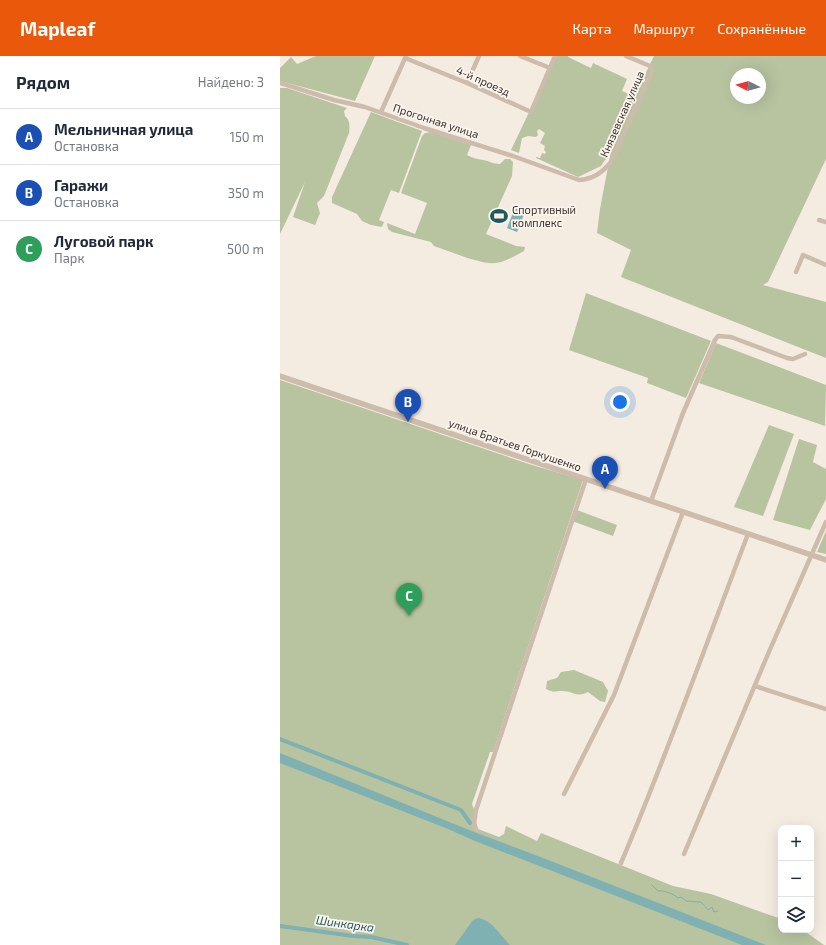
<!DOCTYPE html>
<html lang="ru">
<head>
<meta charset="utf-8">
<style>
	body { margin:0; font-family:"Exo 2",sans-serif; background:#f2f2f3; color:#1f2937 }
	.controls { position:absolute; right:12px; bottom:12px; display:grid; overflow:hidden; border-radius:8px; box-shadow:0 4px 16px #0002 }
	.controls button { width:36px; height:36px; display:grid; place-items:center; padding:0; border:0; border-bottom:1px solid #e0e1e3; background:#fff; color:#1f2937; font:20px sans-serif }
	.compass { position:absolute; left:450px; top:12px; width:36px; height:36px; border-radius:50%; background:#fff; box-shadow:0 4px 16px #0002; rotate:276deg }
	.you { position:absolute; left:340px; top:346px; width:14px; height:14px; margin:-10px; border:3px solid #fff; border-radius:50%; background:#1a73e8; box-shadow:0 0 0 6px #1a73e833 }
	.badge { display:grid; place-items:center; width:26px; height:26px; border-radius:50%; background:#ea580c; color:#fff; font-size:13px; font-weight:700 }
	.pin { position:absolute; translate:-50% -33px; filter:drop-shadow(0 1px 2px #0008) }
	.pin::after { content:''; position:absolute; top:21px; width:14px; height:12px; background:inherit; clip-path:polygon(0 0,100% 0,50% 100%) }
	.list { margin:0; padding:0; list-style:none }
	h2 { display:flex; justify-content:space-between; align-items:center; height:52px; margin:0; padding:0 16px; font-size:17px }
	h2 small { font-size:13px; font-weight:400; color:#747a83 }
	.list li { display:grid; grid-template-columns:26px 1fr auto; gap:12px; align-items:center; box-sizing:border-box; height:56px; padding:0 16px; border-top:1px solid #e0e1e3 }
	.list b { display:block; font-size:15px; white-space:nowrap }
	.list p { margin:0; font-size:13px; white-space:nowrap; color:#747a83 }
	.list em { font-size:13px; font-style:normal; color:#747a83 }
	.icon { flex:none; width:22px; height:22px; fill:none; stroke:currentColor; stroke-width:2; stroke-linecap:round; stroke-linejoin:round }
	.map { position:relative; flex:none; width:546px; height:889px; overflow:hidden }
	header { display:flex; align-items:center; gap:24px; box-sizing:border-box; height:56px; padding:0 20px; background:#ea580c; color:#fff }
	header strong { font-size:19px }
	nav { display:flex; gap:22px; margin-inline-start:auto; font-size:14px }
	main { display:flex }
	aside { flex:1; background:#fff }
	.map>svg:first-child { display:block }
	.green { fill:#b8c4a0; fill-rule:evenodd }
	.water { fill:#7fb0b2 }
	.lines { fill:none; stroke-linecap:round; stroke-linejoin:round }
	.stream { stroke:#7fb0b2; stroke-width:1 }
	.canal { stroke:#7fb0b2; stroke-width:4 }
	.minor { stroke:#cdbbac; stroke-width:4.5 }
	.tertiary { stroke:#cdbbac; stroke-width:5.5 }
	.labels { text-anchor:middle; stroke-width:3.5; stroke-linejoin:round; paint-order:stroke }
	.street-label { font-size:11px; fill:#3b302b; stroke:#fbf5ee }
	.poi-label { font-size:11px; fill:#3b302b; stroke:#fbf5ee; text-anchor:start }
	.water-label { font-size:12px; font-style:italic; fill:#1f5a5e; stroke:#fbf5ee }
</style>
</head>
<body>
<header>
<strong>Mapleaf</strong>
<nav><a>Карта</a><a>Маршрут</a><a>Сохранённые</a></nav>
</header>
<main>
<aside>
<h2>Рядом<small>Найдено: 3</small></h2>
<ul class="list">
<li><span class="badge" style="background:#1a4fb4">A</span><div><b>Мельничная улица</b><p>Остановка</p></div><em>150 m</em></li>
<li><span class="badge" style="background:#1a4fb4">B</span><div><b>Гаражи</b><p>Остановка</p></div><em>350 m</em></li>
<li><span class="badge" style="background:#2e9e5b">C</span><div><b>Луговой парк</b><p>Парк</p></div><em>500 m</em></li>
</ul>
</aside>
<div class="map">
<svg width="546" height="889" viewBox="0 0 546 889">
	<rect width="100%" height="100%" fill="#f4ebe1"/>
	<!-- green -->
	<path class="green" d="M36 0H95L75 45 0 25V12L11 1 17 8Z
		M276 0H288V1L311 12 313 7 347 23 342 35 355 41 357 35 374 0H546V103L488 226 483 229 546 246V302L341 221 351 194 317 177 320 153 331 95 321 110 298 121 256 102V101L260 102 262 97 265 98 266 96 264 94 265 90 260 87 265 77 259 73 257 75 258 79 256 81 248 80 242 82 239 97 231 94ZM456 18H480V42H456Z
		M0 32H7L67 52 64 55 65 60C70 64 70 70 69 77L44 140 37 147 40 157 35 169 13 161 25 126 0 178Z
		M91 56 142 75 119 137 111 134 99 164 104 166 102 171 91 169 82 165 77 158 52 147V141Z
		M151 76 191 89 187 99C193 102 197 103 203 104 210 105 212 108 220 108L225 103H230L233 106 232 120 206 178 236 190 245 191 244 195C235 200 225 206 215 207 202 209 169 195 154 190L151 186 112 176 108 173 107 167 135 178 147 147 121 137 142 80 145 77Z
		M306 237 431 285 406 342 367 327 368 322 289 294Z
		M436 287 546 329 545 370 419 327Z
		M0 324 249 408 303 424 213 696H210L192 748 196 759V766L198 773 219 781 224 778 226 770 257 785 261 777 393 830 431 838 501 863V874H523L544 889H0Z
		M489 369 514 378 483 460 454 451Z
		M519 383 537 389 533 406 546 413V443L530 474 493 464Z
		M297 454 337 469 333 480 292 465Z
		M546 475V498L537 496Z
		M294 614 323 626 328 635 325 646 320 645 308 636C295 642 294 635 282 635 274 635 274 637 266 633L267 625 277 622 281 616Z"/>
	<!-- water -->
	<path class="water" d="M235 152 245 156 237 176 227 172Z
		M0 697 189 774 263 802 486 889H462L195 785 168 773 0 707Z
		M198 862C212 864 221 880 230 889H175L193 864Z"/>
	<g class="lines">
		<!-- stream -->
		<path class="stream" d="M372 829 378 835C383 834 394 838 398 842L401 841 406 845 421 846 428 854 432 851 434 856 438 855"/>
		<!-- canal -->
		<path class="canal" d="M0 683 176 752 181 754 190 767
			M0 870 73 880 91 881 127 889"/>
		<!-- minor -->
		<path class="minor" d="M240 0 270 12
			M125 2 187 27 251 56 275 0
			M0 27 54 44 85 51 144 72 233 100 299 124C313 123 322 117 331 106L372 15 370 10 346 0
			M187 27 199 0
			M101 56 126 0
			M539 164 546 166
			M516 216 523 199 546 209
			M371 445 403 357 435 284 438 280 451 281 507 302 513 303 525 298
			M475 630 546 653
			M284 738 334 639 403 456
			M196 773 194 768 196 754 306 423
			M404 798 488 598 546 466
			M341 807C387 699 426 588 468 478"/>
		<!-- tertiary -->
		<path class="tertiary" d="M0 320 546 504"/>
	</g>
	<!-- icons -->
	<defs>
		<g id="stadium-bare" transform="scale(1.38)"><path d="M0-5a6.5 5 0 1 0 0 10a6.5 5 0 1 0 0-10ZM-3.5-1.8h7v3.6h-7Z" fill="#1f5a5e" stroke="#fbf5ee" stroke-width="2.5" paint-order="stroke"/></g>
	</defs>
	<g fill-rule="evenodd">
		<use href="#stadium-bare" x="219" y="160"/>
	</g>
	<g class="labels">
		<!-- street labels -->
		<g class="street-label">
			<text transform="translate(203 25) rotate(24)" y="4">4-й проезд</text>
			<text transform="translate(342 58) rotate(-66)" y="4">Князевская улица</text>
			<text transform="translate(156 65) rotate(18)" y="4">Прогонная улица</text>
			<text transform="translate(235 389) rotate(19)" y="4">улица Братьев Горкушенко</text>
		</g>
		<!-- poi labels -->
		<g class="poi-label">
			<text x="232" y="158">Спортивный<tspan x="232" dy="13">комплекс</tspan></text>
		</g>
		<!-- water labels -->
		<g class="water-label">
			<text transform="translate(65 868) rotate(8)" y="4">Шинкарка</text>
		</g>
	</g>
</svg>
<div class="controls">
<button>+</button>
<button>−</button>
<button><svg class="icon" aria-label="layers" viewBox="0 0 24 24"><path d="M12 4l9 5-9 5-9-5zM3 14l9 5 9-5"/></svg></button>
</div>
<svg class="compass" viewBox="-18 -18 36 36"><path d="M0-13l5 13h-10z" fill="#e53935"/><path d="M0 13l5-13h-10z" fill="#747a83"/></svg>
<div class="you"></div>
<div class="pin badge" style="left:325px;top:433px;background:#1a4fb4">A</div>
<div class="pin badge" style="left:128px;top:366px;background:#1a4fb4">B</div>
<div class="pin badge" style="left:129px;top:560px;background:#2e9e5b">C</div>
</div>
</main>
</body>
</html>
